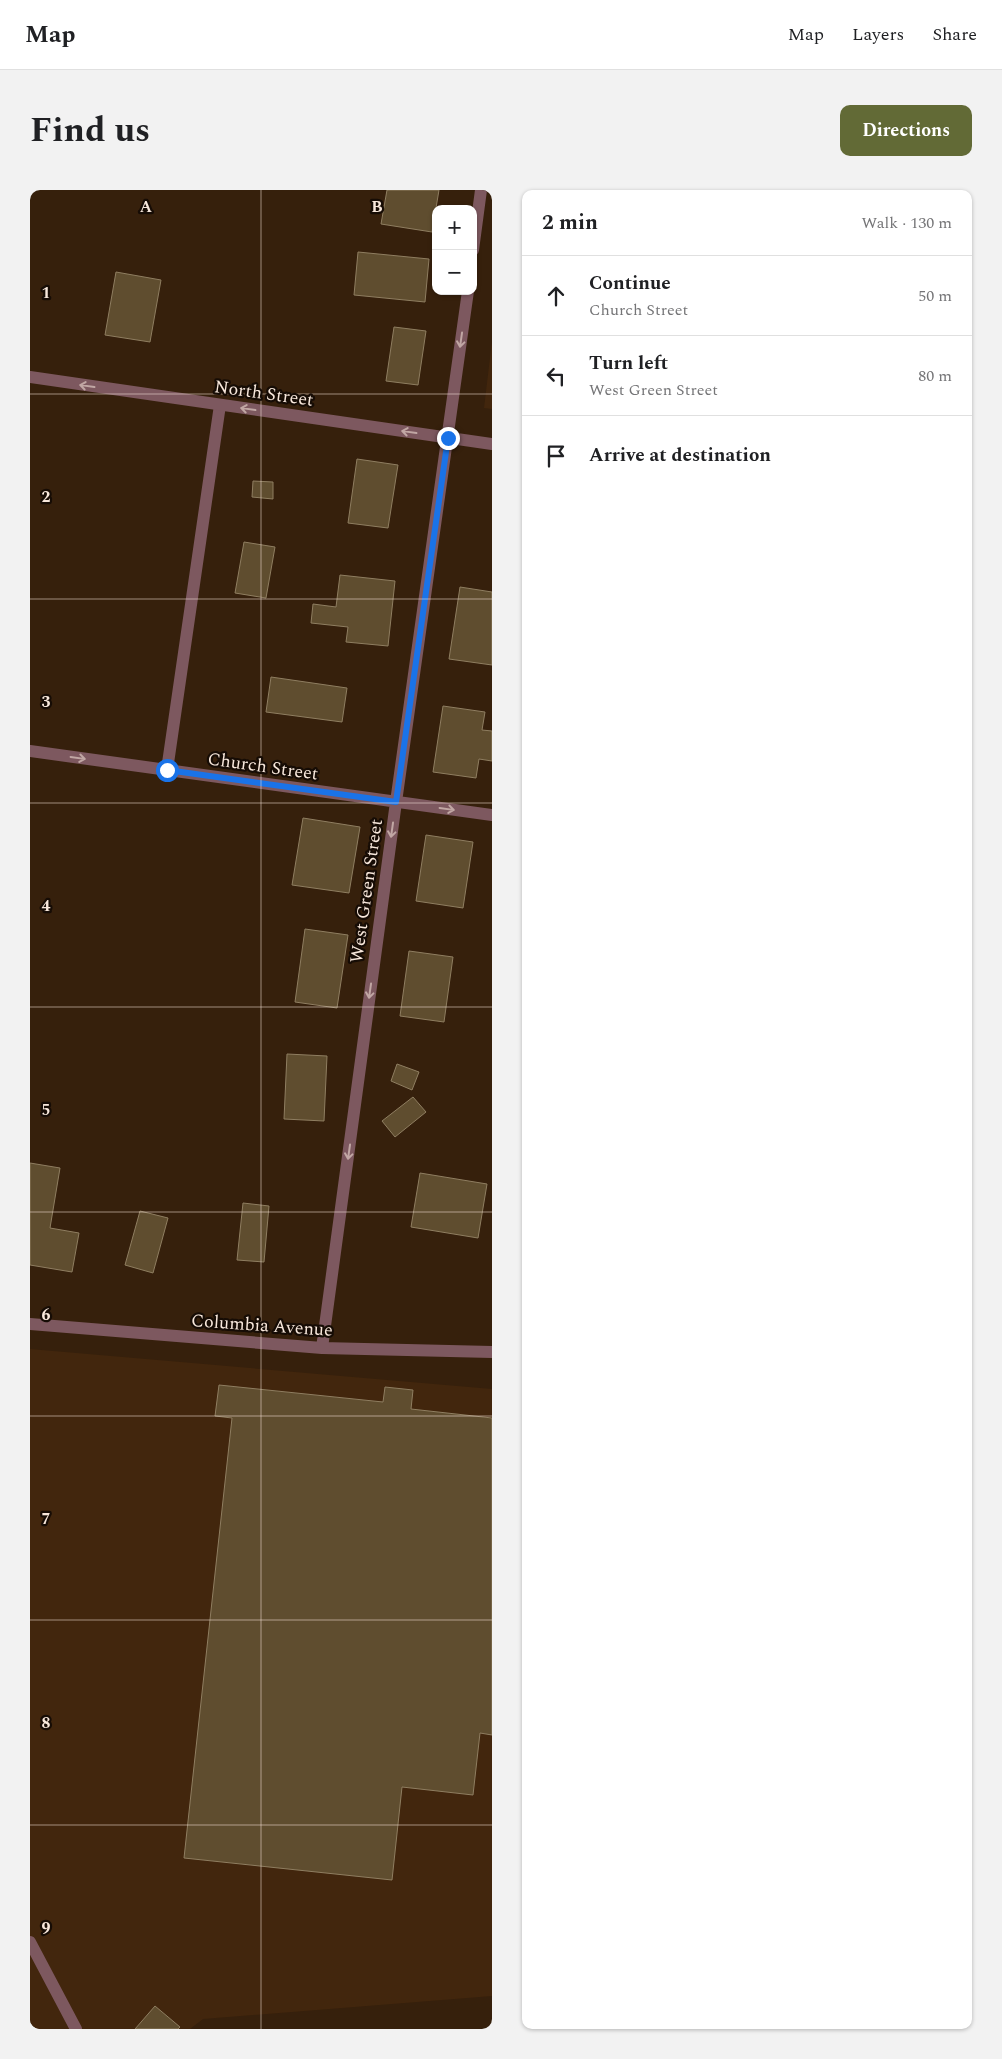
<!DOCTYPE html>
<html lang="en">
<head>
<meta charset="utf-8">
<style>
	body { margin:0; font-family:Spectral,serif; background:#f2f2f2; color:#202124 }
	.controls { position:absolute; right:15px; top:15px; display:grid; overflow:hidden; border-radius:10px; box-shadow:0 1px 4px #0004 }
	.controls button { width:45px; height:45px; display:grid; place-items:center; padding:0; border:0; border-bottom:1px solid #e0e0e0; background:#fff; color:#202124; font:25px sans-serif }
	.stop { position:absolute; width:15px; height:15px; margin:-11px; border:4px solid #1a73e8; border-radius:50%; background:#fff }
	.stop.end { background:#1a73e8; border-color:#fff; box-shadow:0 1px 5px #0008 }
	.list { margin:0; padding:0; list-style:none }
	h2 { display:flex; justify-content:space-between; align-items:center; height:65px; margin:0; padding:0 20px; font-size:21px }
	h2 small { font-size:16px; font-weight:400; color:#757577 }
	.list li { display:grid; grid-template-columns:32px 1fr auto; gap:15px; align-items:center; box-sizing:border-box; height:80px; padding:0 20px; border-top:1px solid #e0e0e0 }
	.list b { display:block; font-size:19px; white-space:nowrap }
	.list p { margin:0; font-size:16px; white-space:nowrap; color:#757577 }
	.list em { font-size:16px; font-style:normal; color:#757577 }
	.icon { flex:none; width:28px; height:28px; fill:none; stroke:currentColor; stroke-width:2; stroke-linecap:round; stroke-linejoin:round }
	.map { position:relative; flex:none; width:462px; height:1839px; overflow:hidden; border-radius:10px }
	header { display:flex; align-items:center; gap:30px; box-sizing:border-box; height:70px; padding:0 25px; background:#fff; border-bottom:1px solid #e0e0e0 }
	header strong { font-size:24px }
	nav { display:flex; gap:28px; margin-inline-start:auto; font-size:18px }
	.intro { display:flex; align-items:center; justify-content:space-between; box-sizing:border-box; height:120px; padding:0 30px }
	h1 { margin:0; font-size:35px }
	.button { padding:12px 22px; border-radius:10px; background:#626a36; color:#fff; font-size:18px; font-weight:700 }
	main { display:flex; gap:30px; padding:0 30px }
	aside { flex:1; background:#fff; border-radius:10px; box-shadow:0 1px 4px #0004 }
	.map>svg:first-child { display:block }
	.built { fill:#42260d }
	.building { fill:#5f4d2f; stroke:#8f7e61 }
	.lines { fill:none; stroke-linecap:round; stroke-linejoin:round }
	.service { stroke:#7d585f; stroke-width:12 }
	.minor { stroke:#7d585f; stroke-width:12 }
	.oneway { stroke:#c1a7a4 }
	.route { stroke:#1a73e8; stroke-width:6 }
	.grid { fill:none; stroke:#f8e8dc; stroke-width:1; stroke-opacity:0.55 }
	.labels { text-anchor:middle; stroke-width:4.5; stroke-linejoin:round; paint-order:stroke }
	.street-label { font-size:18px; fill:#f8e8dc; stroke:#160c05 }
	.grid-label { font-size:16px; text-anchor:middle; font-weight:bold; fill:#f8e8dc; stroke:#160c05; stroke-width:4.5; stroke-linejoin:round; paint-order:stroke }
</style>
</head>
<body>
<header>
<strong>Map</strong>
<nav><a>Map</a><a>Layers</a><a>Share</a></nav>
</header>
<div class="intro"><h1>Find us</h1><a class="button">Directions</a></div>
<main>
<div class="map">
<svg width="462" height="1839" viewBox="0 0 462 1839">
	<rect width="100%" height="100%" fill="#36200c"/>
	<!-- built -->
	<path class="built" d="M462 151V219L454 218Z
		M0 1159 462 1199V1806L173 1829 160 1839H0Z"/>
	<!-- building -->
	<path class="building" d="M357 0H409L402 42 351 34Z
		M328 62 399 69 395 112 324 105Z
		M86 82 131 90 120 152 75 145Z
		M364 137 396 141 388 195 356 191Z
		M327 269 368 275 358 338 318 333Z
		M223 291 243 292V309L222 307Z
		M214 352 245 357 236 408 205 403Z
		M310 385 365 391 358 456 316 452 318 437 281 433 283 414 306 417Z
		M430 397 462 402V475L419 469Z
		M241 487 317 498 312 532 236 522Z
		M413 516 455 522 452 540 462 541V571L449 569 446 588 403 582Z
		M273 628 330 637 319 703 262 695Z
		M396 645 443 652 433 718 386 711Z
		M275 739 318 745 307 818 265 812Z
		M379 761 423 767 414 832 370 826Z
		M257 864 297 866 294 931 254 929Z
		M367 874 389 882 382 900 361 891Z
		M383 907 396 922 365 947 352 931Z
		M0 973 30 978 20 1038 49 1043 42 1082 0 1075Z
		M390 983 457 994 448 1048 381 1037Z
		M213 1013 239 1016 234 1072 207 1070Z
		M110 1021 138 1028 123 1083 95 1075Z
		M189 1195 353 1212 355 1197 383 1200 381 1219 462 1228V1545L450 1543 443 1605 372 1597 362 1690 154 1668 202 1228 185 1226Z
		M125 1816 150 1837 148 1839H105Z"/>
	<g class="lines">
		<!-- service -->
		<path class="service" d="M137 580 190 215
			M0 1752 46 1839"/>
		<!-- minor -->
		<path class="minor" d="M443 60 451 0
			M0 187 462 254
			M0 561 462 625
			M0 1134 292 1158 462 1162
			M292 1158 366 612 438 101"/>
	</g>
	<!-- one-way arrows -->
	<defs><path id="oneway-shaft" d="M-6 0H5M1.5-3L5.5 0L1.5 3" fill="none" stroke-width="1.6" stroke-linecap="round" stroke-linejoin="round" transform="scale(1.25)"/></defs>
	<g class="oneway">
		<use href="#oneway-shaft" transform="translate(431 150) rotate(98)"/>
		<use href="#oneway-shaft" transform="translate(57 196) rotate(-172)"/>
		<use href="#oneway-shaft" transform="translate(218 219) rotate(-172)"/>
		<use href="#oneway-shaft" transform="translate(379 242) rotate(-172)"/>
		<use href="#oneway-shaft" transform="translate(48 568) rotate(8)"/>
		<use href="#oneway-shaft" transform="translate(417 619) rotate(8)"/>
		<use href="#oneway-shaft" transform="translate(362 640) rotate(98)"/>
		<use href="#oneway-shaft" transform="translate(340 801) rotate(98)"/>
		<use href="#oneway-shaft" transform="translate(319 962) rotate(98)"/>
	</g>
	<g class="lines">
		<!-- route -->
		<path class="route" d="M137 580 366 612 418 248"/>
	</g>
	<!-- grid -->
	<path class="grid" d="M231 0V1839M0 204H462M0 409H462M0 613H462M0 817H462M0 1022H462M0 1226H462M0 1430H462M0 1635H462"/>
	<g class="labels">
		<!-- street labels -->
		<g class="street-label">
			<text transform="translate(234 203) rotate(8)" y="6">North Street</text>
			<text transform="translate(233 576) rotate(8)" y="6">Church Street</text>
			<text transform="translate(336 701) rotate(-82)" y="6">West Green Street</text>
			<text transform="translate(232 1135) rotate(4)" y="6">Columbia Avenue</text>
		</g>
	</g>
	<g class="grid-label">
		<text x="116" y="22">A</text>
		<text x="347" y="22">B</text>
		<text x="16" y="108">1</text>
		<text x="16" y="312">2</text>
		<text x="16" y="517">3</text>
		<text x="16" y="721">4</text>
		<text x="16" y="925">5</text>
		<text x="16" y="1130">6</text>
		<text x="16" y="1334">7</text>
		<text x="16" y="1538">8</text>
		<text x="16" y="1743">9</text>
	</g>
</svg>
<div class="controls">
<button>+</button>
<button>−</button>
</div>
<div class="stop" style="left:137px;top:580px"></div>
<div class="stop end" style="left:418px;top:248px"></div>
</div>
<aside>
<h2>2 min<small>Walk · 130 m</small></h2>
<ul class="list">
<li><svg class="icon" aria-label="ahead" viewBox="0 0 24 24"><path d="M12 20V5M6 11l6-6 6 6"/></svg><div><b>Continue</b><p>Church Street</p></div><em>50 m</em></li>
<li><svg class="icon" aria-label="left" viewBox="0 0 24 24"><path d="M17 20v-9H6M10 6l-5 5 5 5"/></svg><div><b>Turn left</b><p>West Green Street</p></div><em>80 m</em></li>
<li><svg class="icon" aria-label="arrive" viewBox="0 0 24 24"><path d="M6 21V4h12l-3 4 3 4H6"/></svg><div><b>Arrive at destination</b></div></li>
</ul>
</aside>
</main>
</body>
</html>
